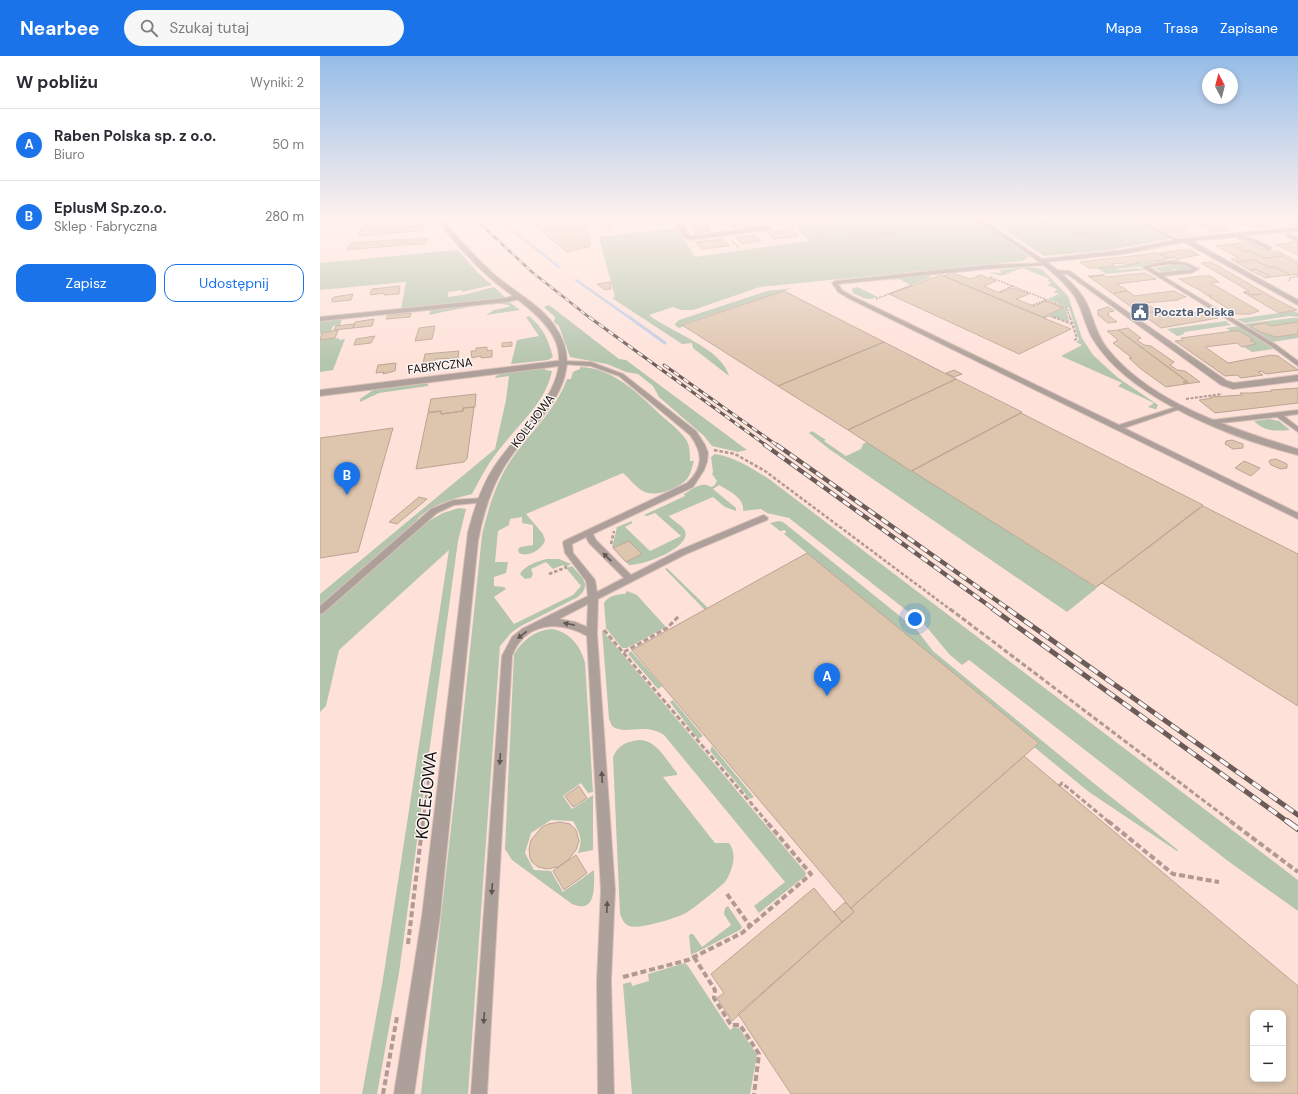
<!DOCTYPE html>
<html lang="pl">
<head>
<meta charset="utf-8">
<style>
	body { margin:0; font-family:"DM Sans",sans-serif; background:#f7f7f7; color:#2b2b33 }
	.controls { position:absolute; right:12px; bottom:12px; display:grid; overflow:hidden; border-radius:8px; box-shadow:0 2px 6px #0003 }
	.controls button { width:36px; height:36px; display:grid; place-items:center; padding:0; border:0; border-bottom:1px solid #e1e1e2; background:#fff; color:#2b2b33; font:20px sans-serif }
	.compass { position:absolute; left:882px; top:12px; width:36px; height:36px; border-radius:50%; background:#fff; box-shadow:0 2px 6px #0003; rotate:353deg }
	.you { position:absolute; left:595px; top:563px; width:14px; height:14px; margin:-10px; border:3px solid #fff; border-radius:50%; background:#1a73e8; box-shadow:0 0 0 6px #1a73e833 }
	.badge { display:grid; place-items:center; width:26px; height:26px; border-radius:50%; background:#1a73e8; color:#fff; font-size:13px; font-weight:700 }
	.pin { position:absolute; translate:-50% -33px; filter:drop-shadow(0 1px 2px #0008) }
	.pin::after { content:''; position:absolute; top:21px; width:14px; height:12px; background:inherit; clip-path:polygon(0 0,100% 0,50% 100%) }
	.list { margin:0; padding:0; list-style:none }
	h2 { display:flex; justify-content:space-between; align-items:center; height:52px; margin:0; padding:0 16px; font-size:17px }
	h2 small { font-size:13px; font-weight:400; color:#7c7c81 }
	.list li { display:grid; grid-template-columns:26px 1fr auto; gap:12px; align-items:center; box-sizing:border-box; height:72px; padding:0 16px; border-top:1px solid #e1e1e2 }
	.list b { display:block; font-size:15px; white-space:nowrap }
	.list p { margin:0; font-size:13px; white-space:nowrap; color:#7c7c81 }
	.list em { font-size:13px; font-style:normal; color:#7c7c81 }
	.actions { display:flex; gap:8px; padding:12px 16px }
	.actions a { flex:1; padding:9px 0; border:1px solid #1a73e8; border-radius:12px; text-align:center; font-size:14px; color:#1a73e8 }
	.actions .main { background:#1a73e8; color:#fff }
	.icon { flex:none; width:22px; height:22px; fill:none; stroke:currentColor; stroke-width:2; stroke-linecap:round; stroke-linejoin:round }
	.map { position:relative; flex:none; width:978px; height:1038px; overflow:hidden }
	header { display:flex; align-items:center; gap:24px; box-sizing:border-box; height:56px; padding:0 20px; background:#1a73e8; color:#fff }
	header strong { font-size:19px }
	nav { display:flex; gap:22px; margin-inline-start:auto; font-size:14px }
	.search { width:280px; height:36px; background:#f7f7f7; display:flex; align-items:center; gap:10px; box-sizing:border-box; padding:0 14px; border-radius:22px; color:#7c7c81; font-size:15px }
	main { display:flex }
	aside { flex:1; background:#fff }
	.map>svg:first-child { display:block }
	.green { fill:#b4c5ad }
	.lines { fill:none; stroke-linecap:round; stroke-linejoin:round }
	.stream-far1 { stroke:#bccbe6; stroke-width:2.5 }
	.stream { stroke:#bccbe6; stroke-width:3 }
	.building { fill:#ddc5ae; stroke:#baa694; fill-rule:evenodd }
	.service-casing { stroke:#d9c0b8; stroke-width:2 }
	.minor-casing { stroke:#d9c0b8; stroke-width:2 }
	.tertiary-casing { stroke:#d9c0b8; stroke-width:2 }
	.path-far4 { stroke:#b09a93; stroke-width:1.5; stroke-dasharray:2 1; stroke-linecap:butt }
	.path-far3 { stroke:#b09a93; stroke-width:2; stroke-dasharray:3 1.5; stroke-linecap:butt }
	.path-far2 { stroke:#b09a93; stroke-width:2.5; stroke-dasharray:3.5 2; stroke-linecap:butt }
	.path-far1 { stroke:#b09a93; stroke-width:3; stroke-dasharray:5 2.5; stroke-linecap:butt }
	.path { stroke:#b09a93; stroke-width:4; stroke-dasharray:6 3; stroke-linecap:butt }
	.service { fill:#ad9f99; fill-rule:evenodd }
	.minor { fill:#ad9f99; fill-rule:evenodd }
	.tertiary { fill:#ad9f99; fill-rule:evenodd }
	.rail-far4-casing { stroke:#6c5c57; stroke-width:2.5 }
	.rail-far3-casing { stroke:#6c5c57; stroke-width:3 }
	.rail-far2-casing { stroke:#6c5c57; stroke-width:4.5 }
	.rail-far1-casing { stroke:#6c5c57; stroke-width:5 }
	.rail-casing { stroke:#6c5c57; stroke-width:6 }
	.rail-far4 { stroke:#fbf5f3; stroke-width:1.5; stroke-dasharray:5; stroke-linecap:butt }
	.rail-far3 { stroke:#fbf5f3; stroke-width:2; stroke-dasharray:6; stroke-linecap:butt }
	.rail-far2 { stroke:#fbf5f3; stroke-width:3; stroke-dasharray:8; stroke-linecap:butt }
	.rail-far1 { stroke:#fbf5f3; stroke-width:3.5; stroke-dasharray:10; stroke-linecap:butt }
	.rail { stroke:#fbf5f3; stroke-width:4.5; stroke-dasharray:14; stroke-linecap:butt }
	.oneway { fill:#625652 }
	.labels { text-anchor:middle; stroke-width:3; stroke-linejoin:round; paint-order:stroke }
	.far-service-label { font-size:12px; font-weight:bold; fill:#4e5e75; stroke:#fbf5f3; text-anchor:start }
	.far-street-label { font-size:12px; fill:#170e0b; stroke:#fbf5f3 }
	.near-street-label { font-size:17px; fill:#170e0b; stroke:#fbf5f3 }
</style>
</head>
<body>
<header>
<strong>Nearbee</strong>
<div class="search"><svg class="icon" aria-label="search" viewBox="0 0 24 24"><circle cx="10" cy="10" r="6"/><path d="M15 15l6 6"/></svg>Szukaj tutaj</div>
<nav><a>Mapa</a><a>Trasa</a><a>Zapisane</a></nav>
</header>
<main>
<aside>
<h2>W pobliżu<small>Wyniki: 2</small></h2>
<ul class="list">
<li><span class="badge">A</span><div><b>Raben Polska sp. z o.o.</b><p>Biuro</p></div><em>50 m</em></li>
<li><span class="badge">B</span><div><b>EplusM Sp.zo.o.</b><p>Sklep · Fabryczna</p></div><em>280 m</em></li>
</ul>
<div class="actions"><a class="main">Zapisz</a><a>Udostępnij</a></div>
</aside>
<div class="map">
<svg width="978" height="1038" viewBox="0 0 978 1038">
	<rect width="100%" height="100%" fill="#fee2d9"/>
	<!-- green -->
	<path class="green" d="M523 163H653L709 200 703 205 440 231 373 254H361L353 251 329 259C350 276 402 292 409 320L373 292 372 287 362 288 292 242 295 241 279 181 357 172 375 201 489 185 476 171 466 172 464 171 479 169 489 179 525 174 533 179 526 173 491 178 483 171 526 165Z
		M668 163H811L849 183 790 194 724 200Z
		M138 194 158 217 172 229 142 236V234L128 236V241L143 239 174 231 186 242 81 253 86 226 0 234V207Z
		M857 203 862 206 797 213 800 214 817 212 826 214 786 218 777 212Z
		M859 208 868 210 872 213 861 216 856 213H852L856 216 843 217 834 212Z
		M709 211 722 213 748 240 762 282 773 299 797 321 838 349 836 353 838 354 828 351 834 347 798 330 802 327 741 300 762 289 756 286 759 284 749 252 728 243 739 238 734 236 737 233 727 229 732 227 727 225 730 223 702 212 681 220 669 216 681 217 680 214Z
		M606 219 612 221 591 229 579 223 572 224 574 222Z
		M537 231 558 241C548 245 543 242 533 237L532 233Z
		M473 232 362 268 364 270 359 272 356 270 355 268 359 264 447 235Z
		M726 245 746 252 749 265 747 266 728 259 743 252Z
		M189 246 200 254 166 259 174 254 189 251 190 250C182 243 122 256 109 259L111 254Z
		M229 249 299 303 306 304 427 394 418 396 392 390 384 380 339 341 333 330 318 318 306 316 287 308 250 301 239 270 234 266 235 261 224 251Z
		M974 255 978 257V261L969 260 925 267 917 263Z
		M209 260C224 273 228 283 233 301L228 304 191 308 197 284 219 280 206 261Z
		M972 262H978V266L951 270 946 267 930 270 940 276 956 281 978 278V282L952 286 924 268Z
		M22 263 20 269 13 270 11 275 1 277 0 279V265Z
		M906 265 911 269 865 276 862 279 857 280 847 273Z
		M919 270 954 293 932 296 924 291 936 288 930 284 932 283 919 275H910L906 272Z
		M19 282V284L25 283 13 314 0 316V284Z
		M225 311V314L232 315C226 345 201 366 183 389 170 404 161 421 152 438 132 443 113 448 97 463L101 465 0 550V538L175 393 186 344 189 320 175 322 176 320 183 317Z
		M260 311C295 312 319 339 343 361 350 367 359 374 365 382 370 388 370 398 370 405H374C372 411 371 418 367 423 358 433 334 443 321 434 315 430 309 422 303 417L206 458 223 478 225 484C223 493 208 502 199 497L198 494 200 491 213 489V469L202 467V461L190 463 189 469 178 475 175 506H188L186 517 174 521V530L184 531 186 533 174 541 194 568 253 539 261 530 246 512 252 510C261 521 273 528 258 541L199 571 191 577 180 590 148 1038H101L137 719 162 479C168 454 175 429 189 407 208 378 235 356 247 323H251L253 316 260 313Z
		M102 327 108 328V330L59 337 40 346V343L56 332Z
		M949 363 959 365 970 374C955 375 945 376 934 365Z
		M492 375 506 384 504 385 526 400 541 393 543 388 547 386 777 532 747 556 509 393 489 377Z
		M395 398C415 401 433 413 449 423L978 824V855L908 805 649 604 642 609 629 598 605 569 469 462 447 457 441 453 423 455C425 442 409 435 399 429L393 433 416 452V455L405 451 393 441 349 460C353 465 362 469 365 475 372 492 321 510 309 509L306 506 309 485 292 492 297 471 312 465V467L305 471 330 495 361 480 335 457 327 460 324 459 365 440 364 438C374 433 380 425 391 431L394 430 397 425 392 418 393 416 391 401Z
		M139 452 146 453 138 485 79 917 57 1038H42L63 923 129 494 19 594 6 650 0 656V559L107 466 123 457Z
		M459 465 463 466 596 573 613 595 776 729 858 794 857 795 769 736 714 691 719 687 487 497 464 478 466 476 465 474 460 475 450 467Z
		M227 503H239L251 508 245 511 243 509 233 513 226 506 211 513 213 518 211 522 205 523 200 518C205 509 218 505 227 503Z
		M347 512 388 552 385 554 382 551 345 513Z
		M307 535 317 539 346 571 307 592H302L286 572 284 547C288 540 297 538 305 538Z
		M231 573C249 575 261 590 265 607L273 736 268 737 261 727 243 740 252 753 273 739V794L258 797C263 783 260 778 253 765L231 764 211 777 205 797 214 814 231 815 243 836 274 814C274 829 277 859 252 848L192 804 185 793 194 598C203 584 214 575 231 573Z
		M282 574 486 817 485 820 439 857 434 850 465 826 344 679C324 666 305 680 292 670L289 663Z
		M311 595 342 630 338 633 308 598Z
		M353 644 383 680 378 683 350 646Z
		M319 684C337 684 346 704 357 717V719L343 721 395 787H409C418 799 412 815 405 826 393 837 379 848 366 857 357 862 318 874 309 870 304 868 302 863 300 858L293 701C298 689 306 686 319 684Z
		M392 690 434 741 430 743 390 695Z
		M408 850 422 871 420 874 371 899 369 880 370 878H373L382 891 411 869 404 858 405 852Z
		M365 907 368 910 410 974 414 971 419 972 437 999 430 1038H312L303 928 311 926 312 930 329 925 328 918Z"/>
	<g class="lines">
		<!-- stream-far1 -->
		<path class="stream-far1" d="M178 163 239 211
			M256 224 310 262"/>
		<!-- stream -->
		<path class="stream" d="M309 261 345 287"/>
	</g>
	<!-- building -->
	<path class="building" d="M12 163H27L26 165 10 166Z
		M206 163H266L270 190 247 196Z
		M407 163H423L429 170 413 172 410 166Z
		M447 163H464L466 165 450 167Z
		M826 163H915L893 166 910 175 894 176 877 167 856 169 873 179 857 180Z
		M914 163H932L948 171 933 172Z
		M957 163H975L978 164V168L969 169Z
		M384 164 391 175 375 177 373 171 369 167H370V166Z
		M61 165 59 169 43 170 45 167Z
		M100 166H105L107 170 87 171 88 167Z
		M88 167 87 171 40 175 43 170Z
		M292 167 293 173 283 174 281 168Z
		M102 170 104 174 85 176 87 171Z
		M87 171 85 176 38 180 40 175Z
		M472 173 479 180 454 183 447 176Z
		M435 179 441 185 422 188 416 181Z
		M108 182V184H105L104 188 82 189 84 184Z
		M84 183 81 189 27 194 31 187Z
		M403 183 409 190 382 193 376 186Z
		M977 185 978 199 955 188H963Z
		M928 186 939 192 948 193 963 200 945 202 930 195 925 196 911 188Z
		M911 188 925 196 930 195 945 202 963 200 978 208V218L970 219 955 211H949L934 204 916 206 911 203 919 202 896 190Z
		M861 194H869L879 199 857 203 855 201 849 202 840 197Z
		M837 197 849 202 843 203 845 204 817 206 820 207 806 209 804 207 791 208 794 210 777 212H769L760 206Z
		M934 204 949 211H955L970 219 951 221 936 213 930 214 916 206Z
		M891 206 959 245 977 254 959 257 923 236 929 235 881 207Z
		M936 213 951 221 945 222 930 214Z
		M632 217 650 223 661 219 676 225 664 230 677 236H681L692 232 709 238 696 243 711 249 714 250 726 245 743 252 723 261 624 220Z
		M825 217 836 223 796 228 804 232 814 240 854 235 866 241 858 243 859 244 824 247 837 254 835 255 844 261 885 255 898 262 841 272 768 220 783 219 787 221Z
		M621 219 726 263 751 273 699 298 569 238Z
		M881 220H890L895 223H894L899 226 891 227 939 255 930 258H917L889 241 891 240 888 239H886L883 236 859 223Z
		M290 226 291 233 285 234 277 228Z
		M80 230 79 238 64 239V237L51 239 50 237 52 233Z
		M464 235 564 286 458 330 362 269Z
		M33 238 31 244 12 246 13 244H11L14 241Z
		M788 251 794 255 789 256 788 259 797 266 788 267 778 259V254Z
		M91 257 90 261 66 263 68 259Z
		M54 263 52 270 33 272 35 266Z
		M978 266V278L956 281 940 276 930 270 946 267 951 270Z
		M34 268 33 272 14 274 16 270Z
		M115 270 112 283 95 285 99 272Z
		M808 272 821 282 817 284 824 289 831 290 854 306 850 309 857 314 865 315 880 326 865 328 863 326H868L798 274Z
		M18 274 15 282 0 284 2 277Z
		M798 274 868 326H863L865 328 846 331 821 313 809 302H812L793 287 798 284 787 275Z
		M913 275H919L933 283 930 284 936 288 922 291 917 287 885 291 908 307 951 299 958 300 978 314 946 318 941 315 938 316 943 319 921 322 917 319 905 320 855 285 863 284 861 282Z
		M55 280 51 287 34 289 36 283Z
		M192 286V290L182 291V287Z
		M564 286 636 323 528 374 458 330Z
		M167 291V295L172 294V301L161 302V300L152 302 151 295H156V292Z
		M139 295 138 302 115 303V307L103 308 105 298Z
		M76 307 75 315 63 318 64 316 56 317 58 309Z
		M634 314 642 318 634 321 626 317Z
		M636 323 702 356 591 415 528 374Z
		M978 332V347L895 357 879 344 892 342 890 341 922 339 920 337H932L952 335 951 334Z
		M156 338 155 351 143 352V355L121 358V355L108 356 111 343Z
		M154 351 147 403 144 406 96 413 108 357 121 355V358L143 355V352Z
		M701 357 883 449 776 531 592 415Z
		M73 372 38 496 0 502V382Z
		M912 384 923 388V392L913 393 905 388 906 385Z
		M956 403 967 408V412L961 413 951 409 949 406 950 404Z
		M924 405 940 412 931 420 915 412Z
		M99 441 107 443 77 468 69 466Z
		M883 450 978 498V650L782 527 776 531Z
		M309 485 322 498 306 506 293 492Z
		M487 497 719 687 531 852 312 594Z
		M704 700 978 930V1038H471L418 958 534 856 531 852ZM933 957H963V1023H933Z
		M259 730 267 742 253 751 245 740Z
		M240 766 250 768 256 774 259 785 256 794 248 804 238 811 227 813 218 811 212 806 210 802 209 793 211 784 222 771 228 768Z
		M256 799 267 817 244 834 233 815Z
		M494 832 522 866 412 965 397 942 404 937 391 918Z
		M525 846 534 856 522 866 514 856Z"/>
	<g class="lines">
		<!-- service casing -->
		<g class="service-casing">
			<path id="service" d="M813 163H818L861 185 857 186Z
				M851 205 867 207 879 213 871 217 843 220 955 288 978 305V310L951 290 822 211 837 207ZM851 208 865 209 872 213 839 217 829 211Z
				M727 207V209H725L667 213 518 228 522 234 532 240 799 369 859 350H863V352L804 372 978 457V463L528 242 518 236 512 227 515 225 667 209Z
				M735 214 750 215 762 224 757 225 747 218 733 217V215Z
				M244 305 271 306 303 318 376 375 385 389 388 397 387 406 384 414 373 431 273 478 276 484 311 519 360 494 441 460 444 459 448 462 447 464 366 498 278 543 277 578 295 834 291 925 294 1038H278L277 925 281 834 267 580C239 564 205 566 192 600L167 1038H151L182 600 192 581 202 573 268 540 266 525 245 497 243 487 244 485 367 427C384 411 383 397 370 379L299 320 271 310 242 308 241 307ZM266 481 269 487 304 522 277 536 275 524 253 497 252 488ZM268 548 267 571 255 566 239 563Z
				M978 354V358L964 360 978 371V376L957 361 892 368 888 366 892 364Z
				M163 442H166L167 444 166 446 134 449 117 457 3 557 0 558V550L111 453 133 444Z"/>
		</g>
		<!-- minor casing -->
		<g class="minor-casing">
			<path id="minor" d="M353 163H359L370 180 448 170 451 172 448 174 369 184 363 180Z
				M654 163H661L722 203 803 194 865 182 978 171V175L922 180 932 182 951 191V193L949 194 929 185 918 183V181L872 185 978 244V249L864 186 803 198 727 206C742 217 759 231 767 248 774 263 776 278 787 292 830 347 913 373 978 393V399C917 384 822 347 782 296 777 289 771 282 768 273 762 259 760 245 749 233 731 212 705 196 682 181 673 176 662 170 654 163Z
				M968 177 978 182V186L966 180 965 179Z
				M759 222 907 325 914 327 978 319V325L913 333 901 329 757 225V223Z
				M197 239H200V243L187 246 0 265V261L186 242Z
				M244 304 247 305 248 307 247 309 0 340V334Z"/>
		</g>
		<!-- tertiary casing -->
		<g class="tertiary-casing">
			<path id="tertiary" d="M116 163H122C139 183 157 203 176 220 195 236 220 249 234 269 274 324 210 368 184 411 170 434 163 459 158 485L120 860 94 1038H74L102 860 148 476C154 453 161 431 174 411 198 373 267 320 227 271 213 253 193 241 176 227 154 209 134 186 116 163Z"/>
		</g>
		<!-- path-far4 -->
		<path class="path-far4" d="M714 163 746 175 803 185
			M479 164 487 163
			M386 168 392 167 390 163
			M475 168 477 166 475 164 481 163
			M479 168 490 178 526 173 534 180 568 178 580 175 613 174 650 167
			M412 185 419 192
			M957 195 978 206
			M670 221 747 252 750 262
			M770 221 784 219
			M969 225 970 222 978 220
			M680 236 692 230
			M925 236 932 239 942 238
			M794 237 807 235
			M556 243 592 229
			M713 249 726 244
			M823 258 837 255
			M724 262 729 260 736 262"/>
		<!-- path-far3 -->
		<path class="path-far3" d="M733 261 752 268
			M750 261 757 282 754 285
			M866 343 902 338"/>
		<!-- path-far2 -->
		<path class="path-far2" d="M394 394 415 398 445 415 631 554
			M291 488 294 475
			M229 518 247 511"/>
		<!-- path-far1 -->
		<path class="path-far1" d="M630 553 912 766
			M284 574 447 766
			M304 596 347 572 360 559
			M739 730 742 727 789 766
			M103 766 112 697"/>
		<!-- path -->
		<path class="path" d="M788 765 853 818 899 826
			M910 765 978 816
			M407 838 430 870
			M88 888 103 765
			M374 901 395 934 394 942 411 969H420L439 998 434 1038
			M303 921 368 904 422 877 491 818 446 765
			M63 1038 77 961"/>
		<!-- service -->
		<use href="#service" class="service"/>
		<!-- minor -->
		<use href="#minor" class="minor"/>
		<!-- tertiary -->
		<use href="#tertiary" class="tertiary"/>
		<!-- rail-far4 casing -->
		<g class="rail-far4-casing">
			<path id="rail-far4" d="M155 163 212 216 270 262"/>
		</g>
		<!-- rail-far3 casing -->
		<g class="rail-far3-casing">
			<path id="rail-far3" d="M269 261 447 390
				M344 309 458 390"/>
		</g>
		<!-- rail-far2 casing -->
		<g class="rail-far2-casing">
			<path id="rail-far2" d="M445 389 675 554
				M457 389 690 554"/>
		</g>
		<!-- rail-far1 casing -->
		<g class="rail-far1-casing">
			<path id="rail-far1" d="M673 553 968 766
				M688 553 978 759"/>
		</g>
		<!-- rail casing -->
		<g class="rail-casing">
			<path id="rail" d="M967 765 978 773"/>
		</g>
		<!-- rail-far4 -->
		<use href="#rail-far4" class="rail-far4"/>
		<!-- rail-far3 -->
		<use href="#rail-far3" class="rail-far3"/>
		<!-- rail-far2 -->
		<use href="#rail-far2" class="rail-far2"/>
		<!-- rail-far1 -->
		<use href="#rail-far1" class="rail-far1"/>
		<!-- rail -->
		<use href="#rail" class="rail"/>
	</g>
	<!-- one-way arrows -->
	<defs><path id="oneway-solid" d="M-6-.8H1V-3.2L6.5 0L1 3.2V.8H-6Z"/></defs>
	<g class="oneway">
		<use href="#oneway-solid" transform="translate(287 501) rotate(-136)"/>
		<use href="#oneway-solid" transform="translate(249 568) rotate(-168)"/>
		<use href="#oneway-solid" transform="translate(202 579) rotate(142)"/>
		<use href="#oneway-solid" transform="translate(180 703) rotate(94)"/>
		<use href="#oneway-solid" transform="translate(282 721) rotate(-93)"/>
		<use href="#oneway-solid" transform="translate(172 833) rotate(94)"/>
		<use href="#oneway-solid" transform="translate(287 851) rotate(-88)"/>
		<use href="#oneway-solid" transform="translate(164 962) rotate(94)"/>
	</g>
	<!-- sky -->
	<linearGradient id="sky" x2="0" y2="1"><stop stop-color="#96bde7"/><stop offset="0.53" stop-color="#fff2ee"/><stop offset="1" stop-color="#fff2ee" stop-opacity="0"/></linearGradient>
	<rect width="978" height="308" fill="url(#sky)"/>
	<!-- icons -->
	<defs>
		<g id="civic-square" transform="scale(1)"><rect x="-9" y="-9" width="18" height="18" rx="4" fill="#5c6f8a" stroke="#fbf5f3"/><path d="M-.6-6.5H3V-4.5H.6V-3L4-1V1h2V6H-6V1h2V-1L-.6-3ZM-1.2 2.5V6h2.4V2.5Z" fill="#fff"/></g>
	</defs>
	<g fill-rule="evenodd">
		<use href="#civic-square" x="820" y="256"/>
	</g>
	<g class="labels">
		<!-- far-service labels -->
		<g class="far-service-label">
			<text x="834" y="260">Poczta Polska</text>
		</g>
		<!-- far-street labels -->
		<g class="far-street-label">
			<text transform="translate(120 310) rotate(-7)" y="4">FABRYCZNA</text>
			<text transform="translate(213 365) rotate(-53)" y="4">KOLEJOWA</text>
		</g>
		<!-- near-street labels -->
		<g class="near-street-label">
			<text transform="translate(106 739) rotate(-84)" y="6">KOLEJOWA</text>
		</g>
	</g>
</svg>
<div class="controls">
<button>+</button>
<button>−</button>
</div>
<svg class="compass" viewBox="-18 -18 36 36"><path d="M0-13l5 13h-10z" fill="#e53935"/><path d="M0 13l5-13h-10z" fill="#7c7c81"/></svg>
<div class="you"></div>
<div class="pin badge" style="left:507px;top:640px">A</div>
<div class="pin badge" style="left:27px;top:439px">B</div>
</div>
</main>
</body>
</html>
